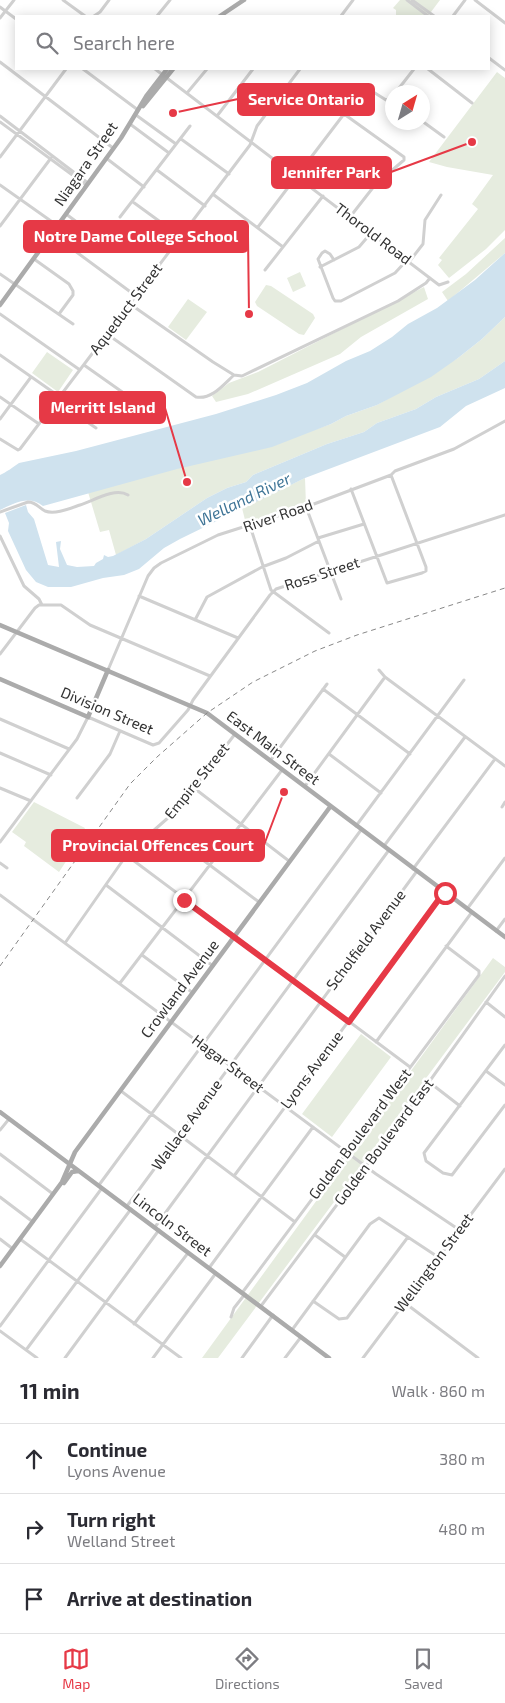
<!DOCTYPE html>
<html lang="en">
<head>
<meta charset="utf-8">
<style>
	body { margin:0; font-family:"Exo 2",sans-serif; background:#f2f2f3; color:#2b2b33 }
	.compass { position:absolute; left:385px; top:85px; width:45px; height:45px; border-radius:50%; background:#fff; box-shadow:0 2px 12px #0003; rotate:37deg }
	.stop { position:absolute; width:15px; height:15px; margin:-11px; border:4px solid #e63946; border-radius:50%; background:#fff }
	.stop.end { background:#e63946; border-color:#fff; box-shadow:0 1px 5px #0008 }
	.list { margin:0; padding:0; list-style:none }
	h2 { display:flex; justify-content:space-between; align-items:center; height:65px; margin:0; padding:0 20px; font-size:21px }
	h2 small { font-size:16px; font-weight:400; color:#7c7c81 }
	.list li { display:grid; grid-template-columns:32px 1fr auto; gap:15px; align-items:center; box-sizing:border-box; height:70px; padding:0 20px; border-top:1px solid #e1e1e2 }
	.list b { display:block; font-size:19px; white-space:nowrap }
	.list p { margin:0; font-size:16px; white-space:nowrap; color:#7c7c81 }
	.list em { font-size:16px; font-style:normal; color:#7c7c81 }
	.icon { flex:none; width:28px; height:28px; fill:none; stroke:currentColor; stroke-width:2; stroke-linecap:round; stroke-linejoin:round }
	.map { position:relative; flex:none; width:505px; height:1358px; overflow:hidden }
	.search { position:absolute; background:#fff; box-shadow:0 2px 12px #0003; left:15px; right:15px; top:15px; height:55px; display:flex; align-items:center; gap:12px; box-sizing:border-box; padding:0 18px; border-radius:0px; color:#7c7c81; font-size:19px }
	.sheet { height:275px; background:#fff }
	nav { display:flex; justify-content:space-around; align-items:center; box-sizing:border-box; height:70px; border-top:1px solid #e1e1e2; background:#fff; font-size:14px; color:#7c7c81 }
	nav a { display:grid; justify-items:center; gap:2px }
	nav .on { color:#e63946 }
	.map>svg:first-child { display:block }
	.green { fill:#e6ecdf }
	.water { fill:#cfe2ee }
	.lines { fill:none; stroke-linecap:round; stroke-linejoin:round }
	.minor { stroke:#d0d0d0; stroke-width:3 }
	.major { stroke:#ababab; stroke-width:4.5 }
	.rail { stroke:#888; stroke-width:1; stroke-dasharray:5 4; stroke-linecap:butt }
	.route { stroke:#e63946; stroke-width:6 }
	.labels { text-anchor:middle; stroke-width:5; stroke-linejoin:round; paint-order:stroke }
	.street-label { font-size:15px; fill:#333; stroke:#fff }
	.water-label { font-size:16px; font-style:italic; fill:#3f7597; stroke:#fff }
	.leader { fill:none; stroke:#e63946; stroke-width:2 }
	.callout-dot { fill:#e63946; stroke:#fff; stroke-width:2 }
	.callout { fill:#e63946; stroke:#e63946; stroke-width:2 }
	.callout-label { font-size:16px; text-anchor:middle; font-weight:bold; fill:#fff }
</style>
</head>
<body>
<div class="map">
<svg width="505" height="1358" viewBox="0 0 505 1358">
	<rect width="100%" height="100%" fill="#fff"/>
	<!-- green -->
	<path class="green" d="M400 0H440L428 16H396V10L393 8Z
		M497 72 505 78V230L486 249 449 278 438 265 442 260 439 258 478 209 472 204 493 175 447 167 429 162Z
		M505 238V253L448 301 442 292 466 274Z
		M300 272 306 286 293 292 287 278Z
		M266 285 271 286 313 314 315 318 304 335 299 334 257 306 255 302Z
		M424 287 428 299 361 337 340 354 248 394 216 402 212 396 229 383 258 372Z
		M188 299 207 312 186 340 168 327Z
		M505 317V361L479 379 436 397 416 409 377 423 364 432 327 444 253 475 246 482 227 488 207 498 146 539 116 555 109 530 100 532 88 492 294 437 331 424 346 416 377 405 458 358 482 339Z
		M47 352 73 370 58 392 32 373Z
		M305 478 306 505 246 524 242 508Z
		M34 802 85 828 71 854 59 872 24 846 26 842 12 832Z
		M493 958 505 967V972L218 1358H202Z
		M361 1034 391 1057 332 1137 302 1114Z"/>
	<!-- water -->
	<path class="water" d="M505 253V317L482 339 458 358 431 377 377 405 346 416 331 424 272 447 177 469 43 506C29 495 15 503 0 510V475C5 473 15 466 19 463L76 451 216 414 276 395 307 383 346 361 370 351 392 337 408 324 437 308 475 280Z
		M505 361V388L466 406 440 427 305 478 180 539 164 548 139 569 124 575 103 578 71 587H48L36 582 26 570 8 531 9 523 5 513 26 505 28 512 34 519 48 565 59 567 56 542 61 541 60 549 67 565 77 567 94 566 96 563 103 559 104 555 108 557 113 556 146 539 207 498 227 488 246 482 253 475 327 444 364 432 377 423 416 409 436 397 479 379Z"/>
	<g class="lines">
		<!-- minor -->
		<path class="minor" d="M63 0 85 16
			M407 0 428 16
			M412 0 434 16
			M475 0 505 23
			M0 7 16 19
			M94 16 100 12 109 0
			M157 16 170 0
			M341 16 353 0
			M453 16 465 0
			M0 18 14 0
			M489 58 505 70
			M0 62 113 148
			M83 69 138 110
			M155 69 439 285 448 282
			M428 69 472 103
			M396 92 414 69
			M187 93 207 69
			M344 114 404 157V160L375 185 350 217
			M136 115 176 144
			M0 116 88 183
			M217 116 253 69
			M422 121 444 137
			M0 122 86 185
			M130 124 169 153
			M181 139 229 174
			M0 157 66 69
			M106 158 144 187
			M351 167 375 185
			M157 170 205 206
			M0 185 58 226
			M214 195 283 247
			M133 202 181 237
			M66 214 101 240
			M120 217 190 126
			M0 226 51 158
			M258 227 363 89 367 88 386 100 392 97
			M52 234 136 296
			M34 259 69 284 73 291V295L59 314
			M334 260 330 254 325 251 322 253 318 259 333 298 335 301H341L395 273 407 260
			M409 262 423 244 425 220 441 195
			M320 267 359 247 371 233
			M265 270 323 196
			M0 274 73 324
			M130 304 213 362 234 375 242 376 398 301 426 283 430 278
			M0 314 80 370
			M107 334 196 397C212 400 224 384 234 375
			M0 355 60 397
			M84 365 152 413
			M0 397 39 424
			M57 401 96 428
			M0 419 31 377
			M0 439 18 450 20 449 250 145 257 126 300 69
			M351 489 387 583 422 573 426 571V567L391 475
			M306 507 341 599
			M0 512 28 502C36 502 39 508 45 511 55 515 71 508 80 505 93 501 115 487 128 495
			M250 526 271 590 329 633
			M0 536 24 586 39 599 42 605
			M318 538 364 524
			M139 596 238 638
			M195 620 207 597 262 567 286 558 319 541
			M0 654 35 608 39 605H61L90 625 210 676
			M108 670 148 576 154 568 161 563 218 535 306 507 391 475 395 471 454 449 505 421
			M379 670 385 677 505 766
			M323 689 410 754
			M0 719 69 749
			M0 753 51 775
			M329 754 381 793
			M270 761 327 684
			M305 786 385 677
			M0 788 31 801
			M194 788 289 861
			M77 798 110 754 120 731
			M502 807 505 802
			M356 826 464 680
			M102 837 410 1067
			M0 842 77 739 88 717 153 745 159 743 188 710 193 700 270 595 276 589 505 515
			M384 846 465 737
			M187 848 259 902
			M0 863 7 868
			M413 869 495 759
			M106 885 213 966
			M0 895 376 1174 458 1229
			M467 909 505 858
			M496 931 505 919
			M65 943 128 853 177 810 235 734
			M142 955 193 993
			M120 983 282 770
			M486 1002 505 1017
			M376 1042 472 912
			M505 1045 424 1153 426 1161 443 1173 452 1175 505 1105
			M486 1071 505 1085
			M429 1082 460 1106
			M121 1091 295 1222
			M0 1130 9 1119
			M0 1154 53 1194
			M234 1176 444 892
			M99 1185 361 830
			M0 1197 33 1222
			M127 1206 389 850
			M155 1227 417 871
			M315 1235 345 1257
			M0 1239 13 1249
			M20 1239 181 1358
			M209 1268 313 1127
			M242 1293 479 975V971L446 946
			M313 1301 339 1319 347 1318 408 1237
			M405 1303 478 1358
			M261 1306 429 1082 505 976
			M231 1317 234 1308 245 1294
			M134 1324 188 1253
			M0 1326 102 1188
			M292 1330 370 1224 379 1218 438 1257
			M0 1331 37 1358
			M26 1350 131 1209
			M65 1358 159 1230
			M153 1358 216 1273
			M242 1358 273 1315
			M285 1358 301 1337
			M363 1358 505 1169"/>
		<!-- major -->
		<path class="major" d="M220 16 244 0
			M143 106 173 69
			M0 305 121 138 147 95 167 69
			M0 625 207 713 505 937
			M0 679 88 717 108 670
			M0 1112 329 1358
			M64 1183 72 1172 78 1171
			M0 1266 62 1182 75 1152 330 807"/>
		<!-- rail -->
		<path class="rail" d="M0 966 130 784 157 757 207 713 253 682 315 651 357 635 505 588"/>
	</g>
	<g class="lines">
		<!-- route -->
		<path class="route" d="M184 900 349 1022 442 895 445 893"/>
	</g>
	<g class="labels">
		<!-- street labels -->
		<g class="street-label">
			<text transform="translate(86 164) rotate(-55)" y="5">Niagara Street</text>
			<text transform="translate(373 234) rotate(37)" y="5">Thorold Road</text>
			<text transform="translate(126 309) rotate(-53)" y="5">Aqueduct Street</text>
			<text transform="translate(278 516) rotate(-19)" y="5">River Road</text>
			<text transform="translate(322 574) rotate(-18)" y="5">Ross Street</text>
			<text transform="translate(107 711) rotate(23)" y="5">Division Street</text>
			<text transform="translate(273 748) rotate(37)" y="5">East Main Street</text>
			<text transform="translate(197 781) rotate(-51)" y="5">Empire Street</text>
			<text transform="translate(366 940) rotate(-53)" y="5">Scholfield Avenue</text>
			<text transform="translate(180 989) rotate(-53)" y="5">Crowland Avenue</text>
			<text transform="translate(228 1064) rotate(37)" y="5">Hagar Street</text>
			<text transform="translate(312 1070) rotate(-53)" y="5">Lyons Avenue</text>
			<text transform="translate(187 1125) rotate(-54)" y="5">Wallace Avenue</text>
			<text transform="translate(360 1134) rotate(-53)" y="5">Golden Boulevard West</text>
			<text transform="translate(384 1142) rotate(-53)" y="5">Golden Boulevard East</text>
			<text transform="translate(172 1225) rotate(37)" y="5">Lincoln Street</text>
			<text transform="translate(434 1263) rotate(-53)" y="5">Wellington Street</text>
		</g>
		<!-- water labels -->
		<g class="water-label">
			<text transform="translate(244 499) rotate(-26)" y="6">Welland River</text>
		</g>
	</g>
	<!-- callouts -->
	<path class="leader" d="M173 113L238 99M472 142L391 172M249 314L248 236M187 482L165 408M284 792L264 845"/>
	<g class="callout-dot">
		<circle cx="173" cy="113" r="5"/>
		<circle cx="472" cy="142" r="5"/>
		<circle cx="249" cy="314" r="5"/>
		<circle cx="187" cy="482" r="5"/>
		<circle cx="284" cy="792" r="5"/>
	</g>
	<g class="callout">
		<rect x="238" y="84" width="136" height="31" rx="5"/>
		<rect x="272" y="157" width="119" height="31" rx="5"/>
		<rect x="24" y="221" width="224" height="31" rx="5"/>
		<rect x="40" y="392" width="125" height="31" rx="5"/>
		<rect x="52" y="830" width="212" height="31" rx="5"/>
	</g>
	<g class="callout-label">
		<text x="306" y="105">Service Ontario</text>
		<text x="331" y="178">Jennifer Park</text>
		<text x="136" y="242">Notre Dame College School</text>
		<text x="103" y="413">Merritt Island</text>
		<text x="158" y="851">Provincial Offences Court</text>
	</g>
</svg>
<svg class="compass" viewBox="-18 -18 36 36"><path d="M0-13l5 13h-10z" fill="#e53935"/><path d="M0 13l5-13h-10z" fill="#7c7c81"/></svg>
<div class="stop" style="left:445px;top:893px"></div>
<div class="stop end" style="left:184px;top:900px"></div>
<div class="search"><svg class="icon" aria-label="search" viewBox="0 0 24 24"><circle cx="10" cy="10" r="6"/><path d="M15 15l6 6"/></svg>Search here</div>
</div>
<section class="sheet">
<h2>11 min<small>Walk · 860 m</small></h2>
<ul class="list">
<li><svg class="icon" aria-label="ahead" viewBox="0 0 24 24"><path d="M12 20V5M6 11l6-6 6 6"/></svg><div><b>Continue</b><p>Lyons Avenue</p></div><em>380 m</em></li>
<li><svg class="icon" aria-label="right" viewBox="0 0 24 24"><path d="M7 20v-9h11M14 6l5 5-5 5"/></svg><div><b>Turn right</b><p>Welland Street</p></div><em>480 m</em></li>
<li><svg class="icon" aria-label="arrive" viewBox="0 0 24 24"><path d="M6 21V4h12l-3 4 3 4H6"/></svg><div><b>Arrive at destination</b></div></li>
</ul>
</section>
<nav>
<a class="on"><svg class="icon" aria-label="map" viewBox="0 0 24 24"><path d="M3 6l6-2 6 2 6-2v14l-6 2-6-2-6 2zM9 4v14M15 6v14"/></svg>Map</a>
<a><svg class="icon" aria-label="directions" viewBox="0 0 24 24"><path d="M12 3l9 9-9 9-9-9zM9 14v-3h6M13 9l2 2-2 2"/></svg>Directions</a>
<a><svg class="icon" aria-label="saved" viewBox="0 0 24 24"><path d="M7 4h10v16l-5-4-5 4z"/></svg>Saved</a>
</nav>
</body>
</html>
